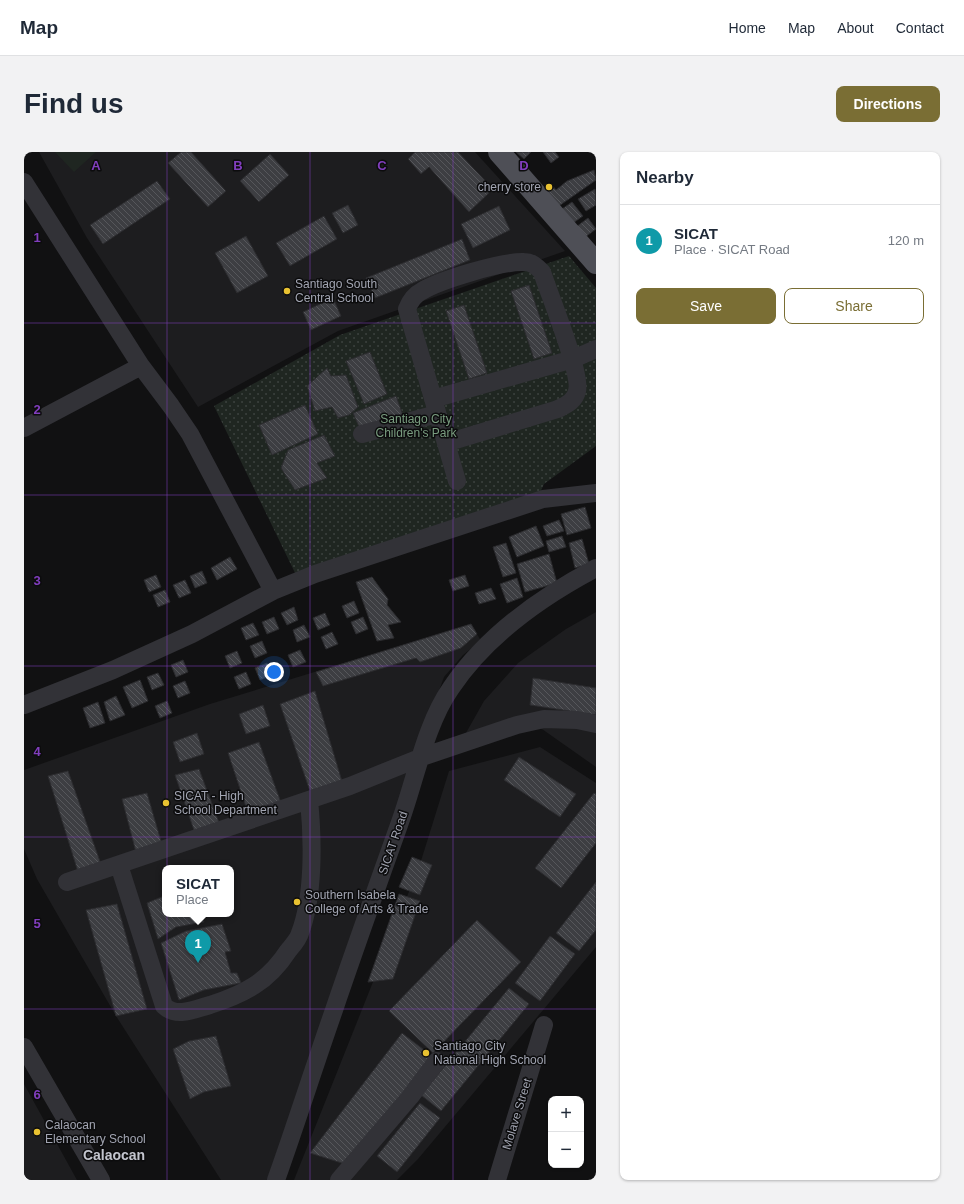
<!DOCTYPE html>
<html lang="en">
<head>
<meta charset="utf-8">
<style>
	body { margin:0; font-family:Helvetica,sans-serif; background:#f2f2f3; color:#1f2937 }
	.controls { position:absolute; right:12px; bottom:12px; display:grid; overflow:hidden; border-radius:8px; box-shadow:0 1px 3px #0004 }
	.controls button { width:36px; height:36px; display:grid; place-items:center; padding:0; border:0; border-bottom:1px solid #e0e1e3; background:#fff; color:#1f2937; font:20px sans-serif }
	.you { position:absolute; left:250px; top:520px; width:14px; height:14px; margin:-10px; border:3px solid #fff; border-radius:50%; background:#1a73e8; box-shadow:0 0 0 6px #1a73e833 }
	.badge { display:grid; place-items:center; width:26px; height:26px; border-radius:50%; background:#7a6e34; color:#fff; font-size:13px; font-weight:700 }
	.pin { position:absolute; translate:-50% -33px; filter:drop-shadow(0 1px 2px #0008) }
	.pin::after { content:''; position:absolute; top:21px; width:14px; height:12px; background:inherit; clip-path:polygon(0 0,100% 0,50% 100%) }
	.popup { position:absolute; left:138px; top:713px; width:72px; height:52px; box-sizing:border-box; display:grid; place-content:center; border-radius:8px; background:#fff; filter:drop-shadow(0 1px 3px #0005); font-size:13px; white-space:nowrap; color:#747a83 }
	.popup b { font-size:15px; color:#1f2937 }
	.popup::after { content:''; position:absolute; left:50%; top:100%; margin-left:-8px; border:8px solid transparent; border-top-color:#fff }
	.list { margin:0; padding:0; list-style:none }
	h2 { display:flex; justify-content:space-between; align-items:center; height:52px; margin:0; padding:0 16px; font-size:17px }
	h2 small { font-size:13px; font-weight:400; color:#747a83 }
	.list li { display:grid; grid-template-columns:26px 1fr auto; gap:12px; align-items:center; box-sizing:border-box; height:72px; padding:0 16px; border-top:1px solid #e0e1e3 }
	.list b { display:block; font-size:15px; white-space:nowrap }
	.list p { margin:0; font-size:13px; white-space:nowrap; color:#747a83 }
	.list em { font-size:13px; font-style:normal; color:#747a83 }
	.actions { display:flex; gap:8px; padding:12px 16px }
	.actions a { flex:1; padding:9px 0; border:1px solid #7a6e34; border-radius:8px; text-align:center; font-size:14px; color:#7a6e34 }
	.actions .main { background:#7a6e34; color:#fff }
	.map { position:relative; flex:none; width:572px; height:1028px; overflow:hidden; border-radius:8px }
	header { display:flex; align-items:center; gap:24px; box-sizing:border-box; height:56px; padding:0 20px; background:#fff; border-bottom:1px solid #e0e1e3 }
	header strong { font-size:19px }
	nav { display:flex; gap:22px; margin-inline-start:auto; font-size:14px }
	.intro { display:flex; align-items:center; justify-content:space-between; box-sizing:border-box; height:96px; padding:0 24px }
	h1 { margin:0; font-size:28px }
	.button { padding:10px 18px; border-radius:8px; background:#7a6e34; color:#fff; font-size:14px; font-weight:700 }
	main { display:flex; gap:24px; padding:0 24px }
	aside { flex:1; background:#fff; border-radius:8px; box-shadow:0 1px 3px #0004 }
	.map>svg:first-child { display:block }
	.built { fill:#1d1d1f; fill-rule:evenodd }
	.green { fill:#1f2621 }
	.park { fill:url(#park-dots) }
	.building { fill:url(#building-back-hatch); stroke:#2b2b2e }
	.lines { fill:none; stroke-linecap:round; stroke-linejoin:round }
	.minor { stroke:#323237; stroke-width:18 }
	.major { stroke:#4e4f56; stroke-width:22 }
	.grid { fill:none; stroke:#813ebd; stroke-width:1; stroke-opacity:0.55 }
	.poi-dot { fill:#e9c231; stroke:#0c0c0d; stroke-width:1.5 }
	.labels { text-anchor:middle; stroke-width:3; stroke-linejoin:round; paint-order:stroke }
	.poi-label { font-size:12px; fill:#a2a5b2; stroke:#0c0c0d; text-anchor:start }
	.park-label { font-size:12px; fill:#7a9d80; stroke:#0c0c0d }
	.street-label { font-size:12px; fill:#a2a5b2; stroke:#0c0c0d }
	.quarter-label { font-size:14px; font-weight:bold; fill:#c3c5ce; stroke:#0c0c0d }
	.grid-label { font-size:13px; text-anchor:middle; font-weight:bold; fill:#813ebd; stroke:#0c0c0d; stroke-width:3; stroke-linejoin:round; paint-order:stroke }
</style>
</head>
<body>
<header>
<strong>Map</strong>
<nav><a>Home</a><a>Map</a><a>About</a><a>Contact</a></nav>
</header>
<div class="intro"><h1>Find us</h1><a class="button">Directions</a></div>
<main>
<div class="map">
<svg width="572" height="1028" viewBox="0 0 572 1028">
	<defs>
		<pattern id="park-dots" width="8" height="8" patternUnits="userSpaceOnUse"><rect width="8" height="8" fill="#1f2621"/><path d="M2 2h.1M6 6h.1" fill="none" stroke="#3c423f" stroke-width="1.8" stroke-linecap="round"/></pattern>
		<pattern id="building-back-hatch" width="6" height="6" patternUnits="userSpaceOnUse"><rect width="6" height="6" fill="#3d3e42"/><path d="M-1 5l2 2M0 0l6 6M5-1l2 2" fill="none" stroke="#56575b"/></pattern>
	</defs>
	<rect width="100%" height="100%" fill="#111112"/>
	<!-- built -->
	<path class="built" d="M15 0H451L541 99 314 179 174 255 63 86Z
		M572 460V615L508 570 438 588 460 549 494 511 542 477Z
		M447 472 457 489 439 503 420 525 344 737 243 1028H197L92 864 13 727 0 697V618L186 552ZM141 716H207V762H141Z
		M516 595 572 631V795L394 1007 373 1028H270L396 712 425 619Z
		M0 932 53 1028H0Z"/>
	<!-- green -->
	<path class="green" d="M31 0H72L50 20Z"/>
	<!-- park -->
	<path class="park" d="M545 104 572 136V294L520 332 514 345 274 427 190 254 316 183Z"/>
	<!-- building -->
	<path class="building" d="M157 0H167L202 39 184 55 144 11Z
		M391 0H434L469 37 445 60 405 15 397 22 384 7Z
		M492 0H507L500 7Z
		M519 0H531L535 5 527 11Z
		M246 2 265 23 235 50 216 29Z
		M570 18 572 28 532 56 520 42 527 32 532 38 543 29Z
		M133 29 146 47 79 92 66 73Z
		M571 37 572 53 562 59 554 47Z
		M548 50 559 64 549 71 538 57Z
		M324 53 334 73 319 81 308 61Z
		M475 54 486 78 449 96 437 72Z
		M300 64 313 87 266 114 252 91Z
		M564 66 572 77 560 86 552 75Z
		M222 84 244 124 213 141 191 101Z
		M438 87 446 108 351 146 342 126Z
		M505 133 528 201 510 207 487 139Z
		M309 146 317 164 287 178 279 160Z
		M440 153 463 221 445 227 422 159Z
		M346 200 363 242 340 252 322 209Z
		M303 216 307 224 322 223 334 255 325 263 314 266 308 255 291 259 283 234Z
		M372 244 380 266 338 282 329 261Z
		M281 253 294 282 248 303 235 273Z
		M300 283 311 304 293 311 303 326 271 338 257 316 264 298Z
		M561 355 567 376 543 383 537 362Z
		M535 368 540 379 523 384 519 374Z
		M512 374 520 394 493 405 485 385Z
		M538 384 542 395 525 400 522 389Z
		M558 387 565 412 551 416 545 391Z
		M482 391 492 421 479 425 469 395Z
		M525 402 533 431 501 440 493 412Z
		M206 405 213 417 193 428 187 416Z
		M178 419 183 431 171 436 166 424Z
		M132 423 137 435 125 440 120 428Z
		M441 423 445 434 429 439 425 428Z
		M348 425 364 447 363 453 377 470 364 473 370 486 353 489 332 430Z
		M493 426 499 445 483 451 476 432Z
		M161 428 167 441 155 446 149 433Z
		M467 436 472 447 455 452 451 441Z
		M141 438 146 450 134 455 129 443Z
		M330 449 335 461 323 466 318 454Z
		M270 455 274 468 263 473 257 461Z
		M301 461 306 473 294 478 289 466Z
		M250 465 255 477 243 482 238 470Z
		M339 465 344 477 332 482 327 470Z
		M229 471 235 483 222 488 217 476Z
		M447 472 453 482 437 496 396 510 392 506 299 534 292 520Z
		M280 473 286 485 273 490 269 478Z
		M308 480 314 492 302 497 297 485Z
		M238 489 243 501 231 506 226 494Z
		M276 498 282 510 269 515 264 503Z
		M213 499 218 511 206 516 201 504Z
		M159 508 164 520 152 525 147 513Z
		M243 511 248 523 236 528 231 516Z
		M222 520 227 532 215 537 210 525Z
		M134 521 140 533 128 538 123 525Z
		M509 526 572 536V563L506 553Z
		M116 528 124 549 108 556 99 535Z
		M161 529 166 541 154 546 149 534Z
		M291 539 320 636 288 645 256 552Z
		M92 544 101 563 86 569 80 550Z
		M143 549 148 561 136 566 131 554Z
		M74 550 81 571 66 576 59 556Z
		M239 553 246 574 222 582 215 562Z
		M173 581 180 602 156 610 149 590Z
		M235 590 259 656 226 667 204 601Z
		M495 605 552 642 536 665 480 628Z
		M175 617 197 676 172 684 151 623Z
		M44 619 78 715 55 723 24 624Z
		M123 641 139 696 113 704 98 647Z
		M570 641 572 642V691L537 736 511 716Z
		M388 705 408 713 396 743 375 735Z
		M572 730V778L555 799 532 781Z
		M375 742 396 749 369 827 344 830Z
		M140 744 141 762H178L180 770 152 775 134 787 123 751Z
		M93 752 123 857 92 864 62 758Z
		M453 768 497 810 409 901 365 859Z
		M198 772 207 799 201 800 207 821H213L217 831 180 838 155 848 137 791 162 779Z
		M526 784 551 802 516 849 491 831Z
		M485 836 505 852 417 959 397 943Z
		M378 881 408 904 324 1013 286 1001Z
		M192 884 207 934 180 940 166 947 149 897 165 889Z
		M396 951 416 966 373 1020 353 1004Z"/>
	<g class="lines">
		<!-- minor -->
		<path class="minor" d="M0 30 117 214
			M409 247 549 207 572 197
			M0 276 117 214 147 254 166 282 249 439
			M338 282 413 262
			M422 291 534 257C542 253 551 249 553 239 558 222 525 142 518 120 512 114 508 110 500 110 479 109 416 128 398 139 390 143 386 149 383 157L433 329
			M0 553 89 518 168 482 249 439 291 422 519 347 572 341
			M95 713 140 854C153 866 171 857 186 853 220 842 244 830 264 799 268 794 274 788 276 781 290 744 289 688 285 648
			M43 730 326 634 398 605 493 573 520 567 553 568 572 572
			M0 895 77 1028
			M252 1028C272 972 290 915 310 858 331 796 353 735 375 673 391 630 401 573 427 536 462 484 517 445 572 416
			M315 1028 386 945 413 909
			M473 1028 520 873"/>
		<!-- major -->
		<path class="major" d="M475 0 572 111"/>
	</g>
	<!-- grid -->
	<path class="grid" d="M143 0V1028M286 0V1028M429 0V1028M0 171H572M0 343H572M0 514H572M0 685H572M0 857H572"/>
	<!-- markers -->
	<g class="poi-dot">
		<circle cx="525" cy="35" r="4"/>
		<circle cx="263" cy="139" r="4"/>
		<circle cx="142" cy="651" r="4"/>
		<circle cx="273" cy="750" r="4"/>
		<circle cx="402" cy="901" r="4"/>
		<circle cx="13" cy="980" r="4"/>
	</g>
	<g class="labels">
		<!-- poi labels -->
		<g class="poi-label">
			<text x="517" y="39" text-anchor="end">cherry store</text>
			<text x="271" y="136">Santiago South<tspan x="271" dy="14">Central School</tspan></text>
			<text x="150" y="648">SICAT - High<tspan x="150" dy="14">School Department</tspan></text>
			<text x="281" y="747">Southern Isabela<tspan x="281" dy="14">College of Arts &amp; Trade</tspan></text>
			<text x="410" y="898">Santiago City<tspan x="410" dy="14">National High School</tspan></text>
			<text x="21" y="977">Calaocan<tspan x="21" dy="14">Elementary School</tspan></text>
		</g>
		<!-- park labels -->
		<g class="park-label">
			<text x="392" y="271">Santiago City<tspan x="392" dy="14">Children's Park</tspan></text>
		</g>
		<!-- street labels -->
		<g class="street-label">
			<text transform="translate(369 691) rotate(-71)" y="4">SICAT Road</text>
			<text transform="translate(493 962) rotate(-73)" y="4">Molave Street</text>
		</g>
		<!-- quarter labels -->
		<g class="quarter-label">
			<text x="90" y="1008">Calaocan</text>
		</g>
	</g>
	<g class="grid-label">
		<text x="72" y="18">A</text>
		<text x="214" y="18">B</text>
		<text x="358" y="18">C</text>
		<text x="500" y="18">D</text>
		<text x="13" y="90">1</text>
		<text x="13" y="262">2</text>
		<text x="13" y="433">3</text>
		<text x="13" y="604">4</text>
		<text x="13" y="776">5</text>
		<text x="13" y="947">6</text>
	</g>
</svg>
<div class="controls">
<button>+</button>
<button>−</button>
</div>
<div class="you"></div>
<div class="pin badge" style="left:174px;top:811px;background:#0f9aa8">1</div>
<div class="popup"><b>SICAT</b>Place</div>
</div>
<aside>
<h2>Nearby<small></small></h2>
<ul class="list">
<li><span class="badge" style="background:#0f9aa8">1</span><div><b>SICAT</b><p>Place · SICAT Road</p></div><em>120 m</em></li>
</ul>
<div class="actions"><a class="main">Save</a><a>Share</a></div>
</aside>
</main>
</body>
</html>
